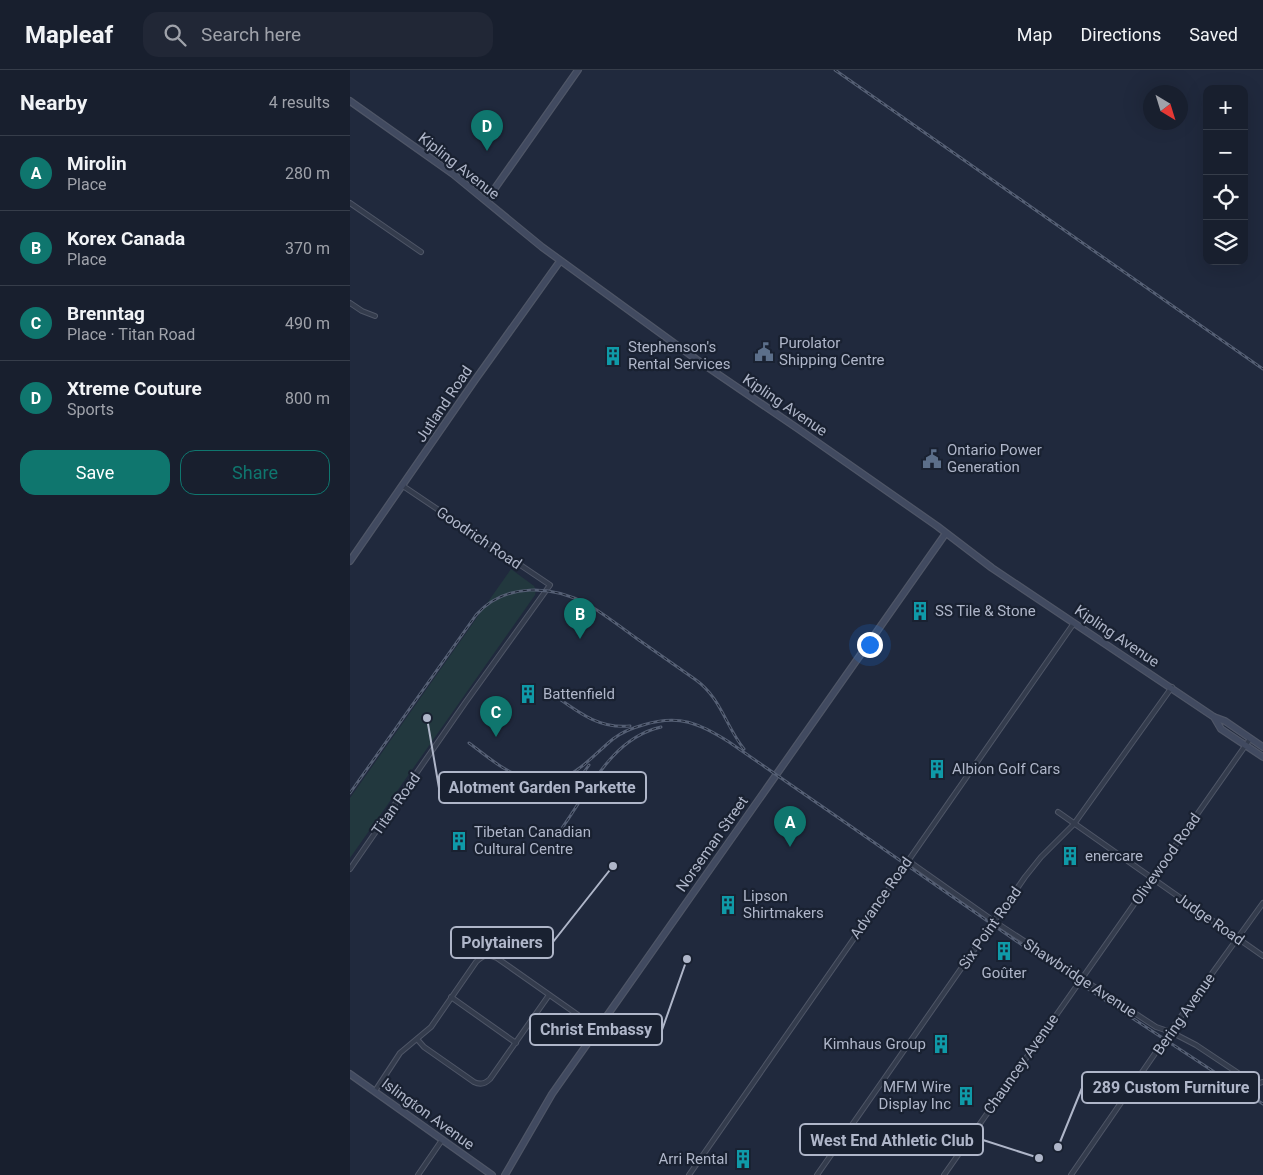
<!DOCTYPE html>
<html lang="en">
<head>
<meta charset="utf-8">
<style>
	body { margin:0; font-family:Roboto,sans-serif; background:#212736; color:#f1f3f6 }
	.controls { position:absolute; right:15px; top:15px; display:grid; overflow:hidden; border-radius:10px; box-shadow:0 5px 20px #0002 }
	.controls button { width:45px; height:45px; display:grid; place-items:center; padding:0; border:0; border-bottom:1px solid #363d4a; background:#181f2e; color:#f1f3f6; font:25px sans-serif }
	.compass { position:absolute; left:793px; top:15px; width:45px; height:45px; border-radius:50%; background:#181f2e; box-shadow:0 5px 20px #0002; rotate:142deg }
	.you { position:absolute; left:519px; top:574px; width:18px; height:18px; margin:-12px; border:4px solid #fff; border-radius:50%; background:#1a73e8; box-shadow:0 0 0 8px #1a73e833 }
	.badge { display:grid; place-items:center; width:32px; height:32px; border-radius:50%; background:#0f766e; color:#fff; font-size:16px; font-weight:700 }
	.pin { position:absolute; translate:-50% -41px; filter:drop-shadow(0 1px 2px #0008) }
	.pin::after { content:''; position:absolute; top:26px; width:18px; height:15px; background:inherit; clip-path:polygon(0 0,100% 0,50% 100%) }
	.list { margin:0; padding:0; list-style:none }
	h2 { display:flex; justify-content:space-between; align-items:center; height:65px; margin:0; padding:0 20px; font-size:21px }
	h2 small { font-size:16px; font-weight:400; color:#9fa2aa }
	.list li { display:grid; grid-template-columns:32px 1fr auto; gap:15px; align-items:center; box-sizing:border-box; height:75px; padding:0 20px; border-top:1px solid #363d4a }
	.list b { display:block; font-size:19px; white-space:nowrap }
	.list p { margin:0; font-size:16px; white-space:nowrap; color:#9fa2aa }
	.list em { font-size:16px; font-style:normal; color:#9fa2aa }
	.actions { display:flex; gap:10px; padding:15px 20px }
	.actions a { flex:1; padding:11px 0; border:1px solid #0f766e; border-radius:15px; text-align:center; font-size:18px; color:#0f766e }
	.actions .main { background:#0f766e; color:#fff }
	.icon { flex:none; width:28px; height:28px; fill:none; stroke:currentColor; stroke-width:2; stroke-linecap:round; stroke-linejoin:round }
	.map { position:relative; flex:none; width:913px; height:1105px; overflow:hidden }
	header { display:flex; align-items:center; gap:30px; box-sizing:border-box; height:70px; padding:0 25px; background:#181f2e; border-bottom:1px solid #363d4a }
	header strong { font-size:24px }
	nav { display:flex; gap:28px; margin-inline-start:auto; font-size:18px }
	.search { width:350px; height:45px; background:#212736; display:flex; align-items:center; gap:12px; box-sizing:border-box; padding:0 18px; border-radius:15px; color:#9fa2aa; font-size:19px }
	main { display:flex }
	aside { flex:1; background:#181f2e }
	.map>svg:first-child { display:block }
	.green { fill:#22383e }
	.lines { fill:none; stroke-linecap:round; stroke-linejoin:round }
	.street-casing { stroke:#4f5667; stroke-width:6 }
	.secondary-casing { stroke:#4f5667; stroke-width:8 }
	.street { stroke:#343c4d; stroke-width:4 }
	.secondary { stroke:#414a60; stroke-width:5.5 }
	.rail-casing { stroke:#555f74; stroke-width:3 }
	.rail { stroke:#192131; stroke-width:1; stroke-dasharray:4; stroke-linecap:butt }
	.labels { text-anchor:middle; stroke-width:4.5; stroke-linejoin:round; paint-order:stroke }
	.street-label { font-size:15px; fill:#afb6c9; stroke:#192131 }
	.poi-label { font-size:15px; fill:#afb6c9; stroke:#192131; text-anchor:start }
	.leader { fill:none; stroke:#afb6c9; stroke-width:2 }
	.callout-dot { fill:#afb6c9; stroke:#192131; stroke-width:2 }
	.callout { fill:#192131; stroke:#afb6c9; stroke-width:2 }
	.callout-label { font-size:16px; text-anchor:middle; font-weight:bold; fill:#afb6c9 }
</style>
</head>
<body>
<header>
<strong>Mapleaf</strong>
<div class="search"><svg class="icon" aria-label="search" viewBox="0 0 24 24"><circle cx="10" cy="10" r="6"/><path d="M15 15l6 6"/></svg>Search here</div>
<nav><a>Map</a><a>Directions</a><a>Saved</a></nav>
</header>
<main>
<aside>
<h2>Nearby<small>4 results</small></h2>
<ul class="list">
<li><span class="badge">A</span><div><b>Mirolin</b><p>Place</p></div><em>280 m</em></li>
<li><span class="badge">B</span><div><b>Korex Canada</b><p>Place</p></div><em>370 m</em></li>
<li><span class="badge">C</span><div><b>Brenntag</b><p>Place · Titan Road</p></div><em>490 m</em></li>
<li><span class="badge">D</span><div><b>Xtreme Couture</b><p>Sports</p></div><em>800 m</em></li>
</ul>
<div class="actions"><a class="main">Save</a><a>Share</a></div>
</aside>
<div class="map">
<svg width="913" height="1105" viewBox="0 0 913 1105">
	<rect width="100%" height="100%" fill="#20293d"/>
	<!-- green -->
	<path class="green" d="M161 499 184 516 186 520 185 525 0 788V728Z"/>
	<g class="lines">
		<!-- street casing -->
		<g class="street-casing">
			<path id="street" d="M0 133 71 182
				M0 233 12 241 25 246
				M708 742 913 886
				M557 790 645 852 806 957 821 962 846 975 903 1013 906 1014 913 1012
				M0 799 115 633 200 515 53 416
				M101 927 166 973
				M67 969 74 977 124 1012C130 1015 135 1014 140 1009L199 925
				M25 1021 50 983 81 957 126 892C133 885 138 884 147 888L248 959
				M68 1105 92 1070
				M339 1105 724 553
				M467 1105 675 807 691 787 724 754 822 617
				M594 1105 900 669
				M721 1105 824 956 913 833"/>
		</g>
		<!-- secondary casing -->
		<g class="secondary-casing">
			<path id="secondary" d="M0 31 103 104 192 177 350 292 447 358 587 456 642 498 864 647 875 651 913 677
				M136 131 228 0
				M0 491 125 310 210 191
				M864 647 871 659 913 687
				M0 1004 142 1105
				M155 1105 202 1024 596 463"/>
		</g>
		<!-- street -->
		<use href="#street" class="street"/>
		<!-- secondary -->
		<use href="#secondary" class="secondary"/>
		<!-- rail casing -->
		<g class="rail-casing">
			<path id="rail" d="M485 0 913 299
				M204 625C228 642 249 659 280 656
				M119 673C137 686 156 704 178 708 220 718 235 692 263 669 272 662 282 658 293 655 329 644 349 653 379 672L688 886 913 1034
				M0 723 126 545C155 512 203 515 239 535 255 545 271 557 286 568 306 582 326 596 346 610 371 628 376 657 394 679
				M215 729 239 695
				M212 758C239 720 262 668 311 657"/>
		</g>
		<!-- rail -->
		<use href="#rail" class="rail"/>
	</g>
	<!-- icons -->
	<defs>
		<g id="civic-bare" transform="scale(1.5)"><path d="M-.6-6.5H3V-4.5H.6V-3L4-1V1h2V6H-6V1h2V-1L-.6-3ZM-1.2 2.5V6h2.4V2.5Z" fill="#5c6f8a" stroke="#192131" stroke-width="2.5" paint-order="stroke"/></g>
		<g id="building-bare" transform="scale(1.5)"><path d="M-4-6H4V6H1V3H-1V6H-4ZM-2.5-4.3h1.7v1.8h-1.7ZM.8-4.3h1.7v1.8H.8ZM-2.5-1h1.7V.8h-1.7ZM.8-1h1.7V.8H.8Z" fill="#0f9aa8" stroke="#192131" stroke-width="2.5" paint-order="stroke"/></g>
	</defs>
	<g fill-rule="evenodd">
		<use href="#civic-bare" x="414" y="282"/>
		<use href="#building-bare" x="263" y="286"/>
		<use href="#civic-bare" x="582" y="389"/>
		<use href="#building-bare" x="570" y="541"/>
		<use href="#building-bare" x="178" y="624"/>
		<use href="#building-bare" x="587" y="699"/>
		<use href="#building-bare" x="109" y="771"/>
		<use href="#building-bare" x="720" y="786"/>
		<use href="#building-bare" x="378" y="835"/>
		<use href="#building-bare" x="654" y="881"/>
		<use href="#building-bare" x="591" y="974"/>
		<use href="#building-bare" x="616" y="1026"/>
		<use href="#building-bare" x="393" y="1089"/>
	</g>
	<g class="labels">
		<!-- street labels -->
		<g class="street-label">
			<text transform="translate(109 96) rotate(38)" y="5">Kipling Avenue</text>
			<text transform="translate(94 334) rotate(-56)" y="5">Jutland Road</text>
			<text transform="translate(435 335) rotate(34)" y="5">Kipling Avenue</text>
			<text transform="translate(129 468) rotate(34)" y="5">Goodrich Road</text>
			<text transform="translate(767 566) rotate(34)" y="5">Kipling Avenue</text>
			<text transform="translate(46 734) rotate(-55)" y="5">Titan Road</text>
			<text transform="translate(362 774) rotate(-55)" y="5">Norseman Street</text>
			<text transform="translate(816 789) rotate(-55)" y="5">Olivewood Road</text>
			<text transform="translate(531 828) rotate(-55)" y="5">Advance Road</text>
			<text transform="translate(860 849) rotate(35)" y="5">Judge Road</text>
			<text transform="translate(640 858) rotate(-55)" y="5">Six Point Road</text>
			<text transform="translate(730 908) rotate(33)" y="5">Shawbridge Avenue</text>
			<text transform="translate(834 944) rotate(-55)" y="5">Bering Avenue</text>
			<text transform="translate(671 994) rotate(-55)" y="5">Chauncey Avenue</text>
			<text transform="translate(78 1044) rotate(36)" y="5">Islington Avenue</text>
		</g>
		<!-- poi labels -->
		<g class="poi-label">
			<text x="429" y="278">Purolator<tspan x="429" dy="17">Shipping Centre</tspan></text>
			<text x="278" y="282">Stephenson's<tspan x="278" dy="17">Rental Services</tspan></text>
			<text x="597" y="385">Ontario Power<tspan x="597" dy="17">Generation</tspan></text>
			<text x="585" y="546">SS Tile &amp; Stone</text>
			<text x="193" y="629">Battenfield</text>
			<text x="602" y="704">Albion Golf Cars</text>
			<text x="124" y="767">Tibetan Canadian<tspan x="124" dy="17">Cultural Centre</tspan></text>
			<text x="735" y="791">enercare</text>
			<text x="393" y="831">Lipson<tspan x="393" dy="17">Shirtmakers</tspan></text>
			<text x="654" y="908" text-anchor="middle">Goûter</text>
			<text x="576" y="979" text-anchor="end">Kimhaus Group</text>
			<text x="601" y="1022" text-anchor="end">MFM Wire<tspan x="601" dy="17">Display Inc</tspan></text>
			<text x="378" y="1094" text-anchor="end">Arri Rental</text>
		</g>
	</g>
	<!-- callouts -->
	<path class="leader" d="M77 648L89 718M263 796L203 872M337 889L312 960M708 1077L732 1018M689 1088L633 1070"/>
	<g class="callout-dot">
		<circle cx="77" cy="648" r="5"/>
		<circle cx="263" cy="796" r="5"/>
		<circle cx="337" cy="889" r="5"/>
		<circle cx="708" cy="1077" r="5"/>
		<circle cx="689" cy="1088" r="5"/>
	</g>
	<g class="callout">
		<rect x="89" y="702" width="207" height="31" rx="5"/>
		<rect x="101" y="857" width="102" height="31" rx="5"/>
		<rect x="180" y="944" width="132" height="31" rx="5"/>
		<rect x="732" y="1002" width="177" height="31" rx="5"/>
		<rect x="450" y="1054" width="183" height="31" rx="5"/>
	</g>
	<g class="callout-label">
		<text x="192" y="723">Alotment Garden Parkette</text>
		<text x="152" y="878">Polytainers</text>
		<text x="246" y="965">Christ Embassy</text>
		<text x="821" y="1023">289 Custom Furniture</text>
		<text x="542" y="1076">West End Athletic Club</text>
	</g>
</svg>
<div class="controls">
<button>+</button>
<button>−</button>
<button><svg class="icon" aria-label="locate" viewBox="0 0 24 24"><circle cx="12" cy="12" r="6"/><path d="M12 2v4M12 18v4M2 12h4M18 12h4"/></svg></button>
<button><svg class="icon" aria-label="layers" viewBox="0 0 24 24"><path d="M12 4l9 5-9 5-9-5zM3 14l9 5 9-5"/></svg></button>
</div>
<svg class="compass" viewBox="-18 -18 36 36"><path d="M0-13l5 13h-10z" fill="#e53935"/><path d="M0 13l5-13h-10z" fill="#9fa2aa"/></svg>
<div class="you"></div>
<div class="pin badge" style="left:440px;top:777px">A</div>
<div class="pin badge" style="left:230px;top:569px">B</div>
<div class="pin badge" style="left:146px;top:667px">C</div>
<div class="pin badge" style="left:137px;top:81px">D</div>
</div>
</main>
</body>
</html>
